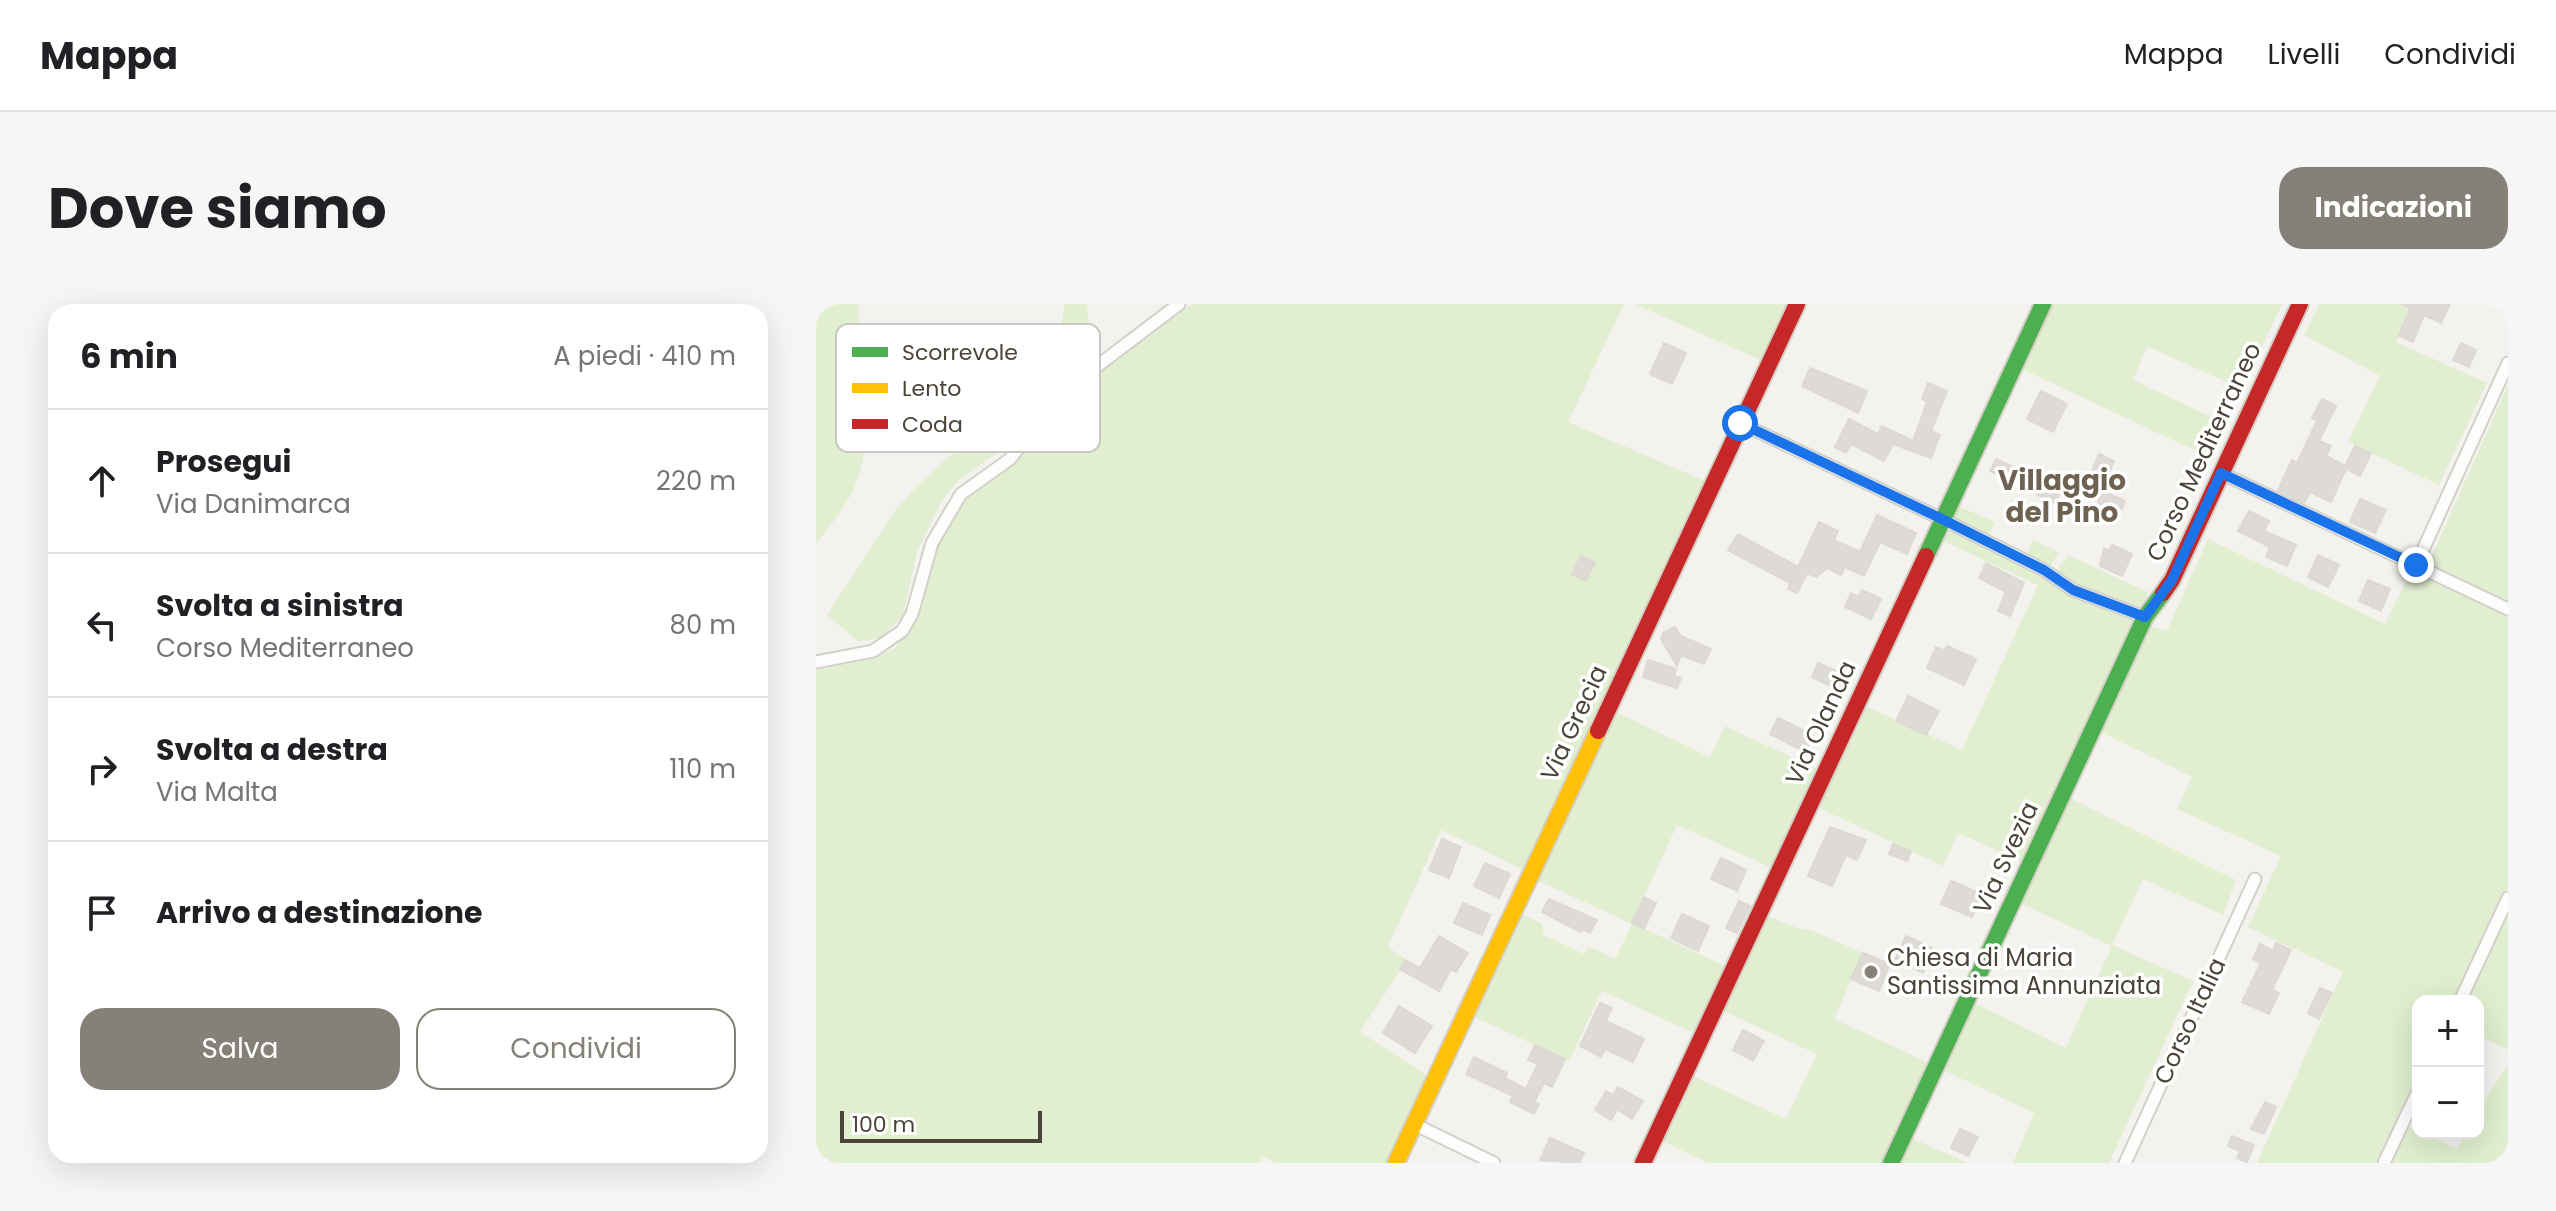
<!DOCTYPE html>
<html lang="it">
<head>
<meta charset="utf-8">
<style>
	body { margin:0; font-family:Poppins,sans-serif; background:#f6f6f6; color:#202124 }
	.controls { position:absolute; right:24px; bottom:24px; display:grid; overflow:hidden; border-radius:16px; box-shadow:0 8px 32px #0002 }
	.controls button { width:72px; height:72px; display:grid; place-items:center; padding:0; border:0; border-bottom:2px solid #e0e0e0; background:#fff; color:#202124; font:40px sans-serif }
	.scale { position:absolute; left:24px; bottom:20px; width:202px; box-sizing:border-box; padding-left:8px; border:4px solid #4b4439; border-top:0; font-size:22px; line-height:28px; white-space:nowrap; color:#4b4439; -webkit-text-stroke:6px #fff; paint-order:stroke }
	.stop { position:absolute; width:24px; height:24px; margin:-18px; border:6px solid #1a73e8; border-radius:50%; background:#fff }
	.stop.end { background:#1a73e8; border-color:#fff; box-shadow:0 2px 8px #0008 }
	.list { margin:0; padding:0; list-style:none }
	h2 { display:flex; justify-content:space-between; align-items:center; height:104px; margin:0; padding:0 32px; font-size:34px }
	h2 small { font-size:26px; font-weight:400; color:#757577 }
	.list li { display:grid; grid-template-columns:52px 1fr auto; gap:24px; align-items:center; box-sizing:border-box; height:144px; padding:0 32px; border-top:2px solid #e0e0e0 }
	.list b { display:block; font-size:30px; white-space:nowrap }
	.list p { margin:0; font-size:26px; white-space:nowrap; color:#757577 }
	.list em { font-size:26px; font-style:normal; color:#757577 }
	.actions { display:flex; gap:16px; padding:24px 32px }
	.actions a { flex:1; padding:18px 0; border:2px solid #868178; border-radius:24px; text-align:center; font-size:28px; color:#868178 }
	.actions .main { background:#868178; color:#fff }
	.icon { flex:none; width:44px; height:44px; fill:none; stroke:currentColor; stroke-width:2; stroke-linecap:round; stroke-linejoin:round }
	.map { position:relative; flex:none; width:1692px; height:859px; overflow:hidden; border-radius:24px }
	header { display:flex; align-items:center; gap:48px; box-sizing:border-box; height:112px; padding:0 40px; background:#fff; border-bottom:2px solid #e0e0e0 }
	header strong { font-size:38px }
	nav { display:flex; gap:44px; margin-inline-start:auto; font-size:28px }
	.intro { display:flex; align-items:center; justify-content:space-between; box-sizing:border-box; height:192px; padding:0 48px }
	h1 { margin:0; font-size:56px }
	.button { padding:20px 36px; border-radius:24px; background:#868178; color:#fff; font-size:28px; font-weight:700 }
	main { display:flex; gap:48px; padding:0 48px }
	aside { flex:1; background:#fff; border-radius:24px; box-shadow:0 8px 32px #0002 }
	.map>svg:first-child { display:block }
	.green { fill:#e1eecf }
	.building { fill:#dedbd6; stroke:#dcd9d4; stroke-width:2 }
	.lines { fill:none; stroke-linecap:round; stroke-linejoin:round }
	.street-casing { stroke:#d2d0cb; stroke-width:15 }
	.fast-casing { stroke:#d3cfc5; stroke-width:20 }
	.slow-casing { stroke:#d3cfc5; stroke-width:20 }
	.jam-casing { stroke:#d3cfc5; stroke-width:20 }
	.street { stroke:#fdfdfc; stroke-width:11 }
	.fast { stroke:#4caf50; stroke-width:16 }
	.slow { stroke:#ffc107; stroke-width:16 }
	.jam { stroke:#c62828; stroke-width:16 }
	.route { stroke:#1a73e8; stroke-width:10 }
	.poi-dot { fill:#868178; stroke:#fff; stroke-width:3 }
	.labels { text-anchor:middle; stroke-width:7; stroke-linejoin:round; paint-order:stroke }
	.street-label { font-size:24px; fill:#4b4439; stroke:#fff }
	.poi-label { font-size:24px; fill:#4b4439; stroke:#fff; text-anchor:start }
	.quarter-label { font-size:28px; font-weight:bold; fill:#6e6250; stroke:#fff }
	.key { fill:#fff; stroke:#c9c7c4; stroke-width:2 }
	.key-label { font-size:22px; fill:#4b4439 }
</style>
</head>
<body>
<header>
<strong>Mappa</strong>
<nav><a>Mappa</a><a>Livelli</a><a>Condividi</a></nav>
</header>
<div class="intro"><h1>Dove siamo</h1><a class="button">Indicazioni</a></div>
<main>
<aside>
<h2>6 min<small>A piedi · 410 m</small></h2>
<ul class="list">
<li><svg class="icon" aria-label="ahead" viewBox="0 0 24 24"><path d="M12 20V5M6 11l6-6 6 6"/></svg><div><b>Prosegui</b><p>Via Danimarca</p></div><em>220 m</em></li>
<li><svg class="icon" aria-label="left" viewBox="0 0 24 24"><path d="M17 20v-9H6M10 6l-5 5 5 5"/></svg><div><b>Svolta a sinistra</b><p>Corso Mediterraneo</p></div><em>80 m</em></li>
<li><svg class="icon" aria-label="right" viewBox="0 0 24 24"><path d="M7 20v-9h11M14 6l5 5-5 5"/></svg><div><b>Svolta a destra</b><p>Via Malta</p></div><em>110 m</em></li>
<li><svg class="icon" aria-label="arrive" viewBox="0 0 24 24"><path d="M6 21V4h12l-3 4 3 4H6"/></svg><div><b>Arrivo a destinazione</b></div></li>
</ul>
<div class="actions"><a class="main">Salva</a><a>Condividi</a></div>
</aside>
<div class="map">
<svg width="1692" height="859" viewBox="0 0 1692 859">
	<rect width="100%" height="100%" fill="#f4f2ee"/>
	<!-- green -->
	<path class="green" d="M0 0H42L48 145C45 185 24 209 0 240Z
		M249 0H271L275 40 268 63 198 136 142 177 125 198 101 248 87 312 65 334 42 337 11 311 78 208 100 183 130 155 167 131 230 67 242 36Z
		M378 0H808L752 118 889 177 708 566 625 526 572 643 591 656 544 728 612 772 572 859H460L447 853 443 859H0V363L56 355 79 344 93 328 104 309 122 242 150 196 198 160 232 117 282 69 355 12Z
		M819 0H971L944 56Z
		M1237 0H1466L1426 85 1331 42 1317 76 1408 119 1393 153 1206 65Z
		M1503 0H1584L1595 5 1580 38 1671 79 1623 181 1532 138 1564 72 1488 31Z
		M1692 81V299L1612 261Z
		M1142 202 1179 218 1173 231 1140 215 1138 211Z
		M1135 226 1263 293 1319 316 1204 557 1142 529 1127 562 1003 504 1051 403 1146 446 1222 281 1127 237Z
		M1392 235 1569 320 1596 265 1692 313V584L1638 697H1602V778L1561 859H1441L1527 668 1432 623 1465 552 1361 505 1376 473 1285 428 1334 322 1351 327Z
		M1217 236 1243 248 1234 262 1211 250Z
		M1252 251 1332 288 1328 299 1321 303 1266 286 1244 272 1242 264Z
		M800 408 894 453 909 422 1003 466 956 564 861 521 816 619 911 663 880 730 786 687 753 757 659 713 707 611 726 620 728 631 768 650 772 642 799 655 816 620 723 577Z
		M1254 494 1420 576 1407 611 1327 575 1296 641 1377 677 1293 859H1197L1218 809 1127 766 1158 699 1250 744 1296 642 1204 599Z
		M1692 607V746L1662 731V697H1650Z
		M950 611 981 624 995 626 1047 649 1018 715 1109 757 1111 762 1069 859H892L846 837 877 772 970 815 1001 750 907 707Z
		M1692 761V859H1574L1593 823 1641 845 1650 829H1662V806Z
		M1095 834 1152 859H1083Z"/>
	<!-- building -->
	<path class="building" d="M1585 0H1634L1625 19 1608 11 1597 38 1583 32 1594 4Z
		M848 39 870 49 856 80 834 70Z
		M1645 39 1660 46 1653 63 1637 56Z
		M994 64 1051 87 1042 109 986 82Z
		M1112 79 1131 87 1115 127 1124 131 1115 154 1077 140 1068 157 1035 140 1030 149 1019 143 1033 115 1062 130 1066 122 1097 137 1109 104 1111 97 1106 95Z
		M1225 87 1251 100 1237 128 1211 115Z
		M1506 95 1520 102 1503 137 1515 142 1510 152 1529 162 1539 142 1555 149 1544 172 1530 165 1515 198 1494 188 1488 199 1462 186 1476 156 1481 159 1501 117 1496 114Z
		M1283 150 1298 157 1286 187 1309 197 1306 205 1300 203 1294 220 1278 215 1283 196 1270 192 1272 188 1268 186Z
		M1180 155 1203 166 1197 178 1174 167Z
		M1228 171 1248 180 1239 199 1220 190Z
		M1544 195 1570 206 1559 229 1534 218Z
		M1433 207 1453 217 1448 227 1480 241 1471 262 1450 253 1454 243 1422 227Z
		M1061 211 1100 229 1091 250 1064 238 1048 272 1029 263 1025 271 1011 264 1000 273 991 269 981 289 972 285 974 279 912 246 922 230 982 263 1003 218 1022 227 1018 236 1044 248Z
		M1296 241 1316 250 1306 272 1284 262 1288 244 1293 247Z
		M1502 251 1523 261 1512 283 1492 273Z
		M765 252 779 259 770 277 756 270Z
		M1170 259 1208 279 1194 312 1182 307 1190 288 1163 274Z
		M1552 276 1574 285 1565 307 1543 297Z
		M1046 286 1065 295 1055 315 1029 303 1035 289 1043 293Z
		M859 323 865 332 895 345 888 360 865 351 861 362 845 335 847 329Z
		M1131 342 1160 355 1148 381 1111 364 1120 343 1129 347Z
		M832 356 860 365 858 372 865 374 861 384 827 373Z
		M1002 359 1032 372 1025 387 996 373Z
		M1092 392 1123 407 1110 431 1080 417Z
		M962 414 997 431 989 448 954 430Z
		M1014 523 1050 536 1041 556 1030 551 1016 582 992 572Z
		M626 535 645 543 633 574 613 566Z
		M1077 540 1095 547 1091 557 1073 550Z
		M905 554 930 566 921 587 895 575Z
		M669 559 694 570 683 594 658 582Z
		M1135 577 1166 590 1156 613 1125 600Z
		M828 593 840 599 828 625 816 619Z
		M733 595 781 616 774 629 766 625 765 628 726 608Z
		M923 597 934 602 921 629 910 624Z
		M647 599 674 611 666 631 638 619Z
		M866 610 893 622 882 647 855 634Z
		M623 632 652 649 640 668 635 665 623 687 584 665 589 656 604 664Z
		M1090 632 1118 645 1107 669 1079 655Z
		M1460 639 1475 646 1456 686 1463 689 1453 710 1426 698 1445 659 1437 655 1444 640 1457 647Z
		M1047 649 1074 660 1063 687 1035 675Z
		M1504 684 1516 689 1503 715 1492 709Z
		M784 699 796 704 790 717 828 735 817 758 789 745 785 753 764 742Z
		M583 702 616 722 599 749 567 729Z
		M927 726 948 737 937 757 917 746Z
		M719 741 749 755 736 783 728 779 718 798 723 800 718 810 694 798 697 792 650 770 658 753 691 769 689 774 710 785 722 760 712 756Z
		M802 783 827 797 816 815 801 805 795 816 779 806 790 787 797 791Z
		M1449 798 1460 803 1448 830 1435 825Z
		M1144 825 1162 833 1152 852 1135 844Z
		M1416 832 1438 841 1431 858 1421 854 1424 847 1412 842Z
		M734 834 768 849 763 859 724 856Z"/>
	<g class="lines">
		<!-- street casing -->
		<g class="street-casing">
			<path id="street" d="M924 119 1126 215 1228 266 1257 286 1329 313
				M1405 169 1692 305
				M1600 261 1692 59
				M0 358 57 347 86 327 96 310 116 239 145 190 194 155 228 112 272 69 363 0
				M1644 697 1692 594
				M598 820 678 859
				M1309 859 1439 575
				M1568 859 1602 787"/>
		</g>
		<!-- fast casing -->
		<g class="fast-casing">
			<path id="fast" d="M1110 252 1227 0
				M1075 859 1329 313 1347 289"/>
		</g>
		<!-- slow casing -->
		<g class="slow-casing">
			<path id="slow" d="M580 859 782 427"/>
		</g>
		<!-- jam casing -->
		<g class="jam-casing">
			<path id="jam" d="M1347 289 1356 276 1484 0
				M782 427 981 0
				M827 859 1110 252"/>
		</g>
		<!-- street -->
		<use href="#street" class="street"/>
		<!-- fast -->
		<use href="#fast" class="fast"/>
		<!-- slow -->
		<use href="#slow" class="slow"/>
		<!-- jam -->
		<use href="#jam" class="jam"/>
	</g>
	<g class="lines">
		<!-- route -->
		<path class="route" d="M924 119 1126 215 1228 266 1257 286 1329 313 1356 276 1405 169 1600 261"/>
	</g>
	<!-- markers -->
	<circle class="poi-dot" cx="1055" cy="668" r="8"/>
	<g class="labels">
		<!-- street labels -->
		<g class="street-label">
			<text transform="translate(1388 148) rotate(-65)" y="8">Corso Mediterraneo</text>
			<text transform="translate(758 419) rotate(-65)" y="8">Via Grecia</text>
			<text transform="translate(1005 419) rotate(-65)" y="8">Via Olanda</text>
			<text transform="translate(1190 554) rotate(-65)" y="8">Via Svezia</text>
			<text transform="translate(1374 717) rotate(-65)" y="8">Corso Italia</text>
		</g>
		<!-- poi labels -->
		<g class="poi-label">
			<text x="1071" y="662">Chiesa di Maria<tspan x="1071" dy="28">Santissima Annunziata</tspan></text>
		</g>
		<!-- quarter labels -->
		<g class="quarter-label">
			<text x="1246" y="186">Villaggio<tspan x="1246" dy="32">del Pino</tspan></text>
		</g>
	</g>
	<!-- legend -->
	<rect x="20" y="20" width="264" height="128" rx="12" class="key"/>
	<rect x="36" y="43" width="36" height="10" fill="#4caf50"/>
	<rect x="36" y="79" width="36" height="10" fill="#ffc107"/>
	<rect x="36" y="115" width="36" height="10" fill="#c62828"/>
	<g class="key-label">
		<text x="86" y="56">Scorrevole</text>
		<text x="86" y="92">Lento</text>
		<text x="86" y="128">Coda</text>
	</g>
</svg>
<div class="controls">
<button>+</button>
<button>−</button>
</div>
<div class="scale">100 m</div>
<div class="stop" style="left:924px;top:119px"></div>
<div class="stop end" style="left:1600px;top:261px"></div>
</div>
</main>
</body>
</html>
